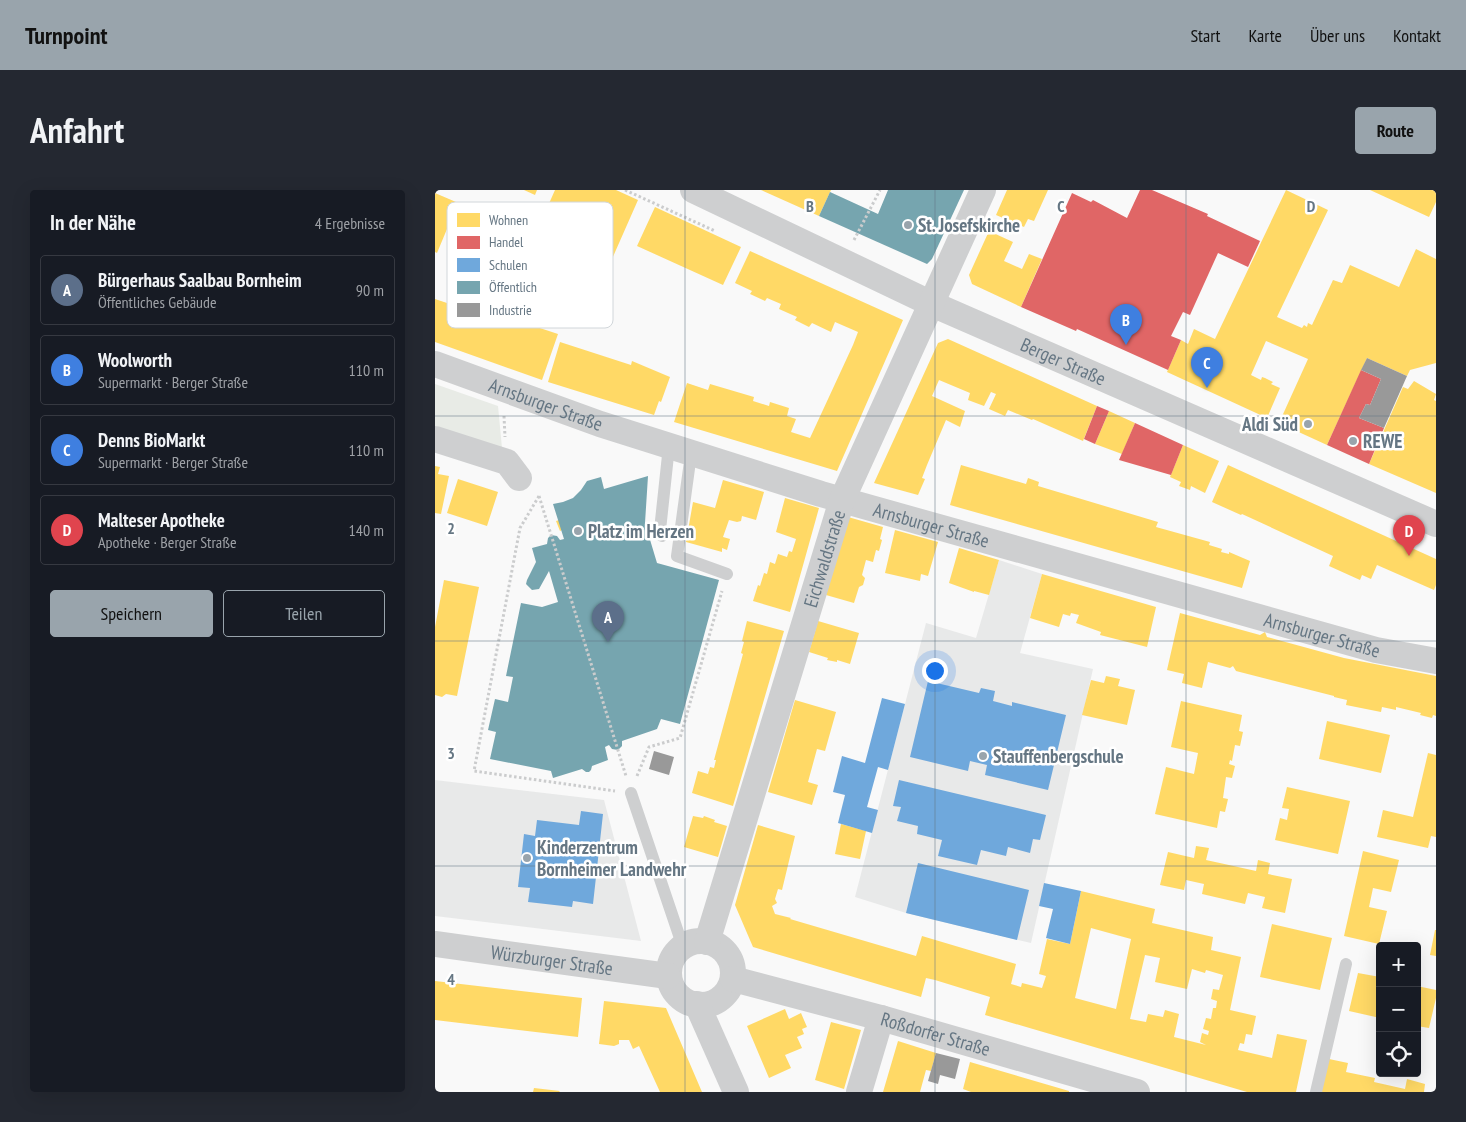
<!DOCTYPE html>
<html lang="de">
<head>
<meta charset="utf-8">
<style>
	body { margin:0; font-family:"PT Sans Narrow",sans-serif; background:#242831; color:#f1f3f6 }
	.controls { position:absolute; right:15px; bottom:15px; display:grid; overflow:hidden; border-radius:5px; box-shadow:0 5px 20px #0002 }
	.controls button { width:45px; height:45px; display:grid; place-items:center; padding:0; border:0; border-bottom:1px solid #363941; background:#171b24; color:#f1f3f6; font:25px sans-serif }
	.you { position:absolute; left:499px; top:480px; width:18px; height:18px; margin:-12px; border:4px solid #fff; border-radius:50%; background:#1a73e8; box-shadow:0 0 0 8px #1a73e833 }
	.badge { display:grid; place-items:center; width:32px; height:32px; border-radius:50%; background:#99a4ac; color:#fff; font-size:16px; font-weight:700 }
	.pin { position:absolute; translate:-50% -41px; filter:drop-shadow(0 1px 2px #0008) }
	.pin::after { content:''; position:absolute; top:26px; width:18px; height:15px; background:inherit; clip-path:polygon(0 0,100% 0,50% 100%) }
	.list { margin:0; padding:0; list-style:none }
	h2 { display:flex; justify-content:space-between; align-items:center; height:65px; margin:0; padding:0 20px; font-size:21px }
	h2 small { font-size:16px; font-weight:400; color:#9ea1a6 }
	.list li { display:grid; grid-template-columns:32px 1fr auto; gap:15px; align-items:center; box-sizing:border-box; height:70px; margin:0 10px 10px; padding:0 10px; border:1px solid #363941; border-radius:5px }
	.list b { display:block; font-size:19px; white-space:nowrap }
	.list p { margin:0; font-size:16px; white-space:nowrap; color:#9ea1a6 }
	.list em { font-size:16px; font-style:normal; color:#9ea1a6 }
	.actions { display:flex; gap:10px; padding:15px 20px }
	.actions a { flex:1; padding:11px 0; border:1px solid #99a4ac; border-radius:5px; text-align:center; font-size:18px; color:#99a4ac }
	.actions .main { background:#99a4ac; color:#111 }
	.icon { flex:none; width:28px; height:28px; fill:none; stroke:currentColor; stroke-width:2; stroke-linecap:round; stroke-linejoin:round }
	.map { position:relative; flex:none; width:1001px; height:902px; overflow:hidden; border-radius:5px }
	header { display:flex; align-items:center; gap:30px; box-sizing:border-box; height:70px; padding:0 25px; background:#99a4ac; color:#111 }
	header strong { font-size:24px }
	nav { display:flex; gap:28px; margin-inline-start:auto; font-size:18px }
	.intro { display:flex; align-items:center; justify-content:space-between; box-sizing:border-box; height:120px; padding:0 30px }
	h1 { margin:0; font-size:35px }
	.button { padding:12px 22px; border-radius:5px; background:#99a4ac; color:#111; font-size:18px; font-weight:700 }
	main { display:flex; gap:30px; padding:0 30px }
	aside { flex:1; background:#171b24; border-radius:5px; box-shadow:0 5px 20px #0002 }
	.map>svg:first-child { display:block }
	.built { fill:#e8e9e9 }
	.green { fill:#e8ebe6 }
	.homes { fill:#ffd966; fill-rule:evenodd }
	.shops { fill:#e06666 }
	.schools { fill:#6fa8dc }
	.public { fill:#76a5af }
	.industry { fill:#999 }
	.lines { fill:none; stroke-linecap:round; stroke-linejoin:round }
	.path { stroke:#cbcccd; stroke-width:3; stroke-dasharray:2.5 2.5; stroke-linecap:butt }
	.lane { stroke:#cecfd0; stroke-width:12 }
	.street { stroke:#cecfd0; stroke-width:26 }
	.grid { fill:none; stroke:#657683; stroke-width:1; stroke-opacity:0.55 }
	.poi-dot { fill:#99a4ac; stroke:#fff; stroke-width:2 }
	.labels { text-anchor:middle; stroke-width:5; stroke-linejoin:round; paint-order:stroke }
	.poi-label { font-size:19px; font-weight:bold; fill:#657683; stroke:#fff; text-anchor:start }
	.street-label { font-size:19px; fill:#657683; stroke:#fff }
	.key { fill:#fff; stroke:#d1d6da; stroke-width:1 }
	.key-label { font-size:14px; fill:#657683 }
	.grid-label { font-size:16px; text-anchor:middle; font-weight:bold; fill:#657683; stroke:#fff; stroke-width:5; stroke-linejoin:round; paint-order:stroke }
</style>
</head>
<body>
<header>
<strong>Turnpoint</strong>
<nav><a>Start</a><a>Karte</a><a>Über uns</a><a>Kontakt</a></nav>
</header>
<div class="intro"><h1>Anfahrt</h1><a class="button">Route</a></div>
<main>
<aside>
<h2>In der Nähe<small>4 Ergebnisse</small></h2>
<ul class="list">
<li><span class="badge" style="background:#5c6f8a">A</span><div><b>Bürgerhaus Saalbau Bornheim</b><p>Öffentliches Gebäude</p></div><em>90 m</em></li>
<li><span class="badge" style="background:#3f7fe0">B</span><div><b>Woolworth</b><p>Supermarkt · Berger Straße</p></div><em>110 m</em></li>
<li><span class="badge" style="background:#3f7fe0">C</span><div><b>Denns BioMarkt</b><p>Supermarkt · Berger Straße</p></div><em>110 m</em></li>
<li><span class="badge" style="background:#e0444e">D</span><div><b>Malteser Apotheke</b><p>Apotheke · Berger Straße</p></div><em>140 m</em></li>
</ul>
<div class="actions"><a class="main">Speichern</a><a>Teilen</a></div>
</aside>
<div class="map">
<svg width="1001" height="902" viewBox="0 0 1001 902">
	<rect width="100%" height="100%" fill="#f9f9f9"/>
	<!-- built -->
	<path class="built" d="M564 370 607 384 585 463 658 479 596 753 471 723 420 707 491 433 541 448Z
		M0 590 169 610 206 751 0 726Z"/>
	<!-- green -->
	<path class="green" d="M0 194 63 216 67 258 0 236Z"/>
	<!-- homes -->
	<path class="homes" d="M89 0H102L100 5Z
		M120 0H181L203 10 177 69 104 36Z
		M326 0H396L384 26Z
		M572 0H613L599 31 593 29 589 37 561 25Z
		M851 0 893 20 842 127 867 138 869 135 872 137 873 133 877 135 898 90 907 93 915 75 964 97 981 59 1001 69V173L975 180 972 186 932 168 892 255 844 233 873 169 831 151 816 185 826 190 827 187 830 188 838 192 836 194 845 198 832 228 732 182 746 150 753 154 759 139 780 149Z
		M935 0H1001V12L994 27Z
		M0 3 28 15 17 41 12 39 2 63 0 62Z
		M220 17 306 57 288 95 202 56Z
		M554 41 578 52 569 71 587 79 594 64 607 69 586 117 537 94 534 85Z
		M315 61 468 130 402 281 239 232 252 193 273 200 275 194 319 207 318 211 334 216 335 212 354 218 352 226 361 229 356 242 375 248 418 155 423 142 400 132 396 142 377 133 374 137 360 130 362 127 344 119 346 114 332 108 330 111 315 104 317 101 300 93Z
		M0 109 45 124V126L50 128 51 126 54 127 56 122 123 144 107 190 0 152Z
		M513 149 662 216 648 251 598 229 597 230 573 220 570 226 554 219 561 204 556 202 549 216 533 210 535 203 504 190 497 206 530 221 525 237 511 230 492 275 487 288 490 289 483 305 439 293 503 153Z
		M125 152 196 175 197 171 235 187 226 212 224 211 219 225 113 192Z
		M979 191 1001 204 999 210 1001 211V303L934 274 968 197 973 199Z
		M674 221 700 233 687 264 660 254Z
		M748 255 784 271 770 303 756 296 755 300 744 296 746 292 735 287Z
		M526 275 591 294 593 288 604 292 603 296 723 332 721 337 775 352 774 355 787 359 786 362 794 364V362L815 371 807 398 515 315Z
		M793 275 1001 369V395L999 400 942 375 936 389 927 385 925 390 894 376 898 366 807 324 806 325 777 312Z
		M0 276 5 277 3 284 14 286 6 324 0 323Z
		M23 289 63 302 52 336 12 323Z
		M288 290 329 302 321 330 307 326 306 331 302 332 294 330 288 347 295 349 292 360 287 358V362L251 352 258 312 280 318Z
		M350 308 384 318 355 422 318 411 323 395 325 396 329 383 332 384 335 372 340 374 343 364 352 367 354 361 357 362 361 349 341 342Z
		M413 327 448 337 445 349 447 350 444 361 441 360 438 372 431 370 427 385 430 388 428 395 424 397 419 413 391 405Z
		M124 330 127 340 125 341 121 331Z
		M460 340 503 352 493 386 486 384 485 391 450 383Z
		M524 358 564 370 554 405 539 401V402L514 393Z
		M607 384 721 417 712 457 665 445 666 442 641 433 644 425 636 423 635 426 628 424 624 437 595 428Z
		M9 390 44 397 22 506 11 504 7 507 0 505V437Z
		M745 423 825 445 830 442 832 447 909 468 1001 486V526L998 525 997 528 985 525 986 523 961 517V520L947 517 946 522 911 515 912 510 899 507V506L801 481 798 476 795 478 773 472 767 498 747 493 749 484 732 480Z
		M312 431 349 441 298 616 257 603 263 581 273 584 275 577 279 578 281 570H279L308 464 306 463 309 452 307 451Z
		M383 431 424 443 415 474 402 470V472L392 470 393 468 374 462Z
		M671 486 685 489 683 496 700 500 692 535 647 525 656 490 669 493Z
		M360 510 401 522 390 561 382 559 373 592 383 595 377 615 333 602Z
		M746 511 807 525 804 541 808 542 805 556 800 555 797 571 795 570 794 574 800 576 797 588 791 587 788 608 793 609 790 622 785 621 782 638 720 624 731 577 759 584 763 563 736 557Z
		M892 531 955 545 946 583 884 569Z
		M993 563 1001 565V647L996 646 993 658 942 647 948 620 978 627Z
		M852 597 915 611 903 664 840 650 845 628 852 630 854 619 847 618Z
		M258 626 268 628 269 626 280 630 279 632 292 636 283 667 249 657Z
		M406 634 431 641 425 669 400 664Z
		M323 635 360 646 347 700 343 699 340 709 342 713 337 716 340 724 356 728 355 729 481 766 487 746 581 774 576 794 586 797 587 793 607 798 611 786 604 784 612 749 635 754 646 701 720 719 717 733 778 747 776 760 806 767 795 820 821 826 817 845 811 844 809 854 805 853 803 860 837 868 842 844 872 850 861 902H812L550 825 555 807 500 790 491 788 486 807 318 757 300 715ZM656 738 696 749 681 819 640 808ZM710 765 725 768 720 792 752 799 757 779 770 783 771 780 788 785 784 800 778 799 776 809 782 811 781 818H778L776 829 771 828 768 839 774 841 773 845 767 843 765 852 771 855 739 847 744 824 730 820 728 827 713 824 711 832 695 829Z
		M761 656 774 658 771 670 794 675 821 681 823 670 835 673 833 684 857 689 850 723 827 718 830 707 813 703 810 714 767 704 769 694 751 690 749 700 725 695 733 662 759 668Z
		M928 661 964 670 956 702 938 698 934 717 952 721 944 754 909 746Z
		M837 734 897 748 885 800 825 787Z
		M1000 740H1001V766L995 765Z
		M923 783 945 787V828L914 821Z
		M0 791 147 808 143 847 0 830Z
		M982 796 1001 800V808L994 838 982 836Z
		M169 811 231 818 267 902H225L204 856 198 859 194 850H184V854L179 856 164 854Z
		M350 819 354 829 366 823 372 837 367 839 369 844 362 847 367 858 350 865 356 878 334 888 312 836Z
		M396 832 426 840 409 899 380 890Z
		M463 851 501 863 496 881 491 880 485 902H448Z
		M894 869 913 873 911 882 940 888 939 892 970 899 972 889 990 894 989 902H886Z
		M535 872 634 901V902H536L528 899Z
		M99 898 125 901 124 902H98Z"/>
	<!-- shops -->
	<path class="shops" d="M705 0H717L773 24 772 26 825 51 813 77 783 63 755 125 748 122 736 146 746 150 733 180 642 139 641 141 586 117 637 3 656 12 658 10 692 28Z
		M926 180 946 189 935 215 931 214 924 228 949 238 934 274 892 255Z
		M662 216 674 221 660 254 649 249Z
		M700 233 748 255 736 285 684 270Z"/>
	<!-- schools -->
	<path class="schools" d="M493 491 544 503 546 498 560 501 558 511 577 516V512L631 525 613 600 550 585 552 575 535 571 533 581 475 567Z
		M447 508 470 514 453 580 443 577 432 617 443 620 437 643 403 633 410 605 398 602 407 566 430 573Z
		M464 590 611 625 605 650 598 649 595 663 573 657 571 666 546 660 542 675 503 666 507 650 482 644 483 636 462 631 466 617 458 616Z
		M146 621 168 624 158 714 138 711 137 717 93 712 95 698 83 697 89 644 100 646 102 630 144 635Z
		M483 673 594 700 582 750 471 723Z
		M609 693 646 701 635 754 611 748 618 719 604 716Z"/>
	<!-- public -->
	<path class="public" d="M453 0H529L497 69 492 74 384 26 395 2 443 24Z
		M213 286 210 333 222 373 284 390 245 534 226 529 222 539 187 551V556L183 560 177 559 174 555 170 557 173 570 157 576 156 580 154 582H151L147 579 118 588 116 581 55 569 61 542 53 540 60 509 73 512 78 487 71 486 86 413 107 417 123 412 114 381 104 399 97 400 91 394 92 390 101 372 97 358 112 354 113 348 116 345 122 346 125 350 129 349 118 314 128 312 138 308 146 300 152 291 166 287 169 299Z"/>
	<!-- industry -->
	<path class="industry" d="M932 168 972 186 949 238 924 228 931 214 935 215 946 189 926 180Z
		M219 561 239 567 234 585 214 579Z
		M501 863 525 869 520 889 505 885 503 894 493 891Z"/>
	<g class="lines">
		<!-- path -->
		<path class="path" d="M190 0 280 41
			M419 50 445 0
			M69 226 70 247
			M104 306 85 338 39 581 180 601
			M104 306 191 586
			M202 586 214 557 245 548 287 401"/>
		<!-- lane -->
		<path class="lane" d="M256 264 242 366 292 384
			M227 346 225 340 234 256
			M196 603 248 757
			M881 902 911 774"/>
		<!-- street -->
		<g class="street">
			<path id="s1" d="M258 0 497 114 1001 334"/>
			<path id="s2" d="M0 174 165 234 386 304 941 460 1001 471"/>
			<path d="M0 249 72 272 84 288"/>
			<circle cx="266" cy="783" r="32"/>
			<path id="s3" d="M272 752 407 310 548 0"/>
			<path id="s4" d="M0 754 233 786"/>
			<path id="s5" d="M298 789 446 828 702 902"/>
			<path d="M262 814 301 902"/>
			<path d="M424 902 446 828"/>
		</g>
	</g>
	<!-- grid -->
	<path class="grid" d="M250 0V902M500 0V902M751 0V902M0 226H1001M0 451H1001M0 676H1001"/>
	<!-- markers -->
	<g class="poi-dot">
		<circle cx="473" cy="35" r="5"/>
		<circle cx="873" cy="234" r="5"/>
		<circle cx="918" cy="251" r="5"/>
		<circle cx="143" cy="341" r="5"/>
		<circle cx="548" cy="566" r="5"/>
		<circle cx="92" cy="668" r="5"/>
	</g>
	<g class="labels">
		<!-- poi labels -->
		<g class="poi-label">
			<text x="483" y="42">St. Josefskirche</text>
			<text x="863" y="241" text-anchor="end">Aldi Süd</text>
			<text x="928" y="258">REWE</text>
			<text x="153" y="348">Platz im Herzen</text>
			<text x="558" y="573">Stauffenbergschule</text>
			<text x="102" y="664">Kinderzentrum<tspan x="102" dy="22">Bornheimer Landwehr</tspan></text>
		</g>
		<!-- street labels -->
		<g class="street-label">
			<text dy="7" stroke="none"><textPath href="#s1" startOffset="408">Berger Straße</textPath></text>
			<text dy="7" stroke="none"><textPath href="#s2" startOffset="118">Arnsburger Straße</textPath></text>
			<text dy="7" stroke="none"><textPath href="#s2" startOffset="522">Arnsburger Straße</textPath></text>
			<text dy="7" stroke="none"><textPath href="#s3" startOffset="401">Eichwaldstraße</textPath></text>
			<text dy="7" stroke="none"><textPath href="#s2" startOffset="928">Arnsburger Straße</textPath></text>
			<text dy="7" stroke="none"><textPath href="#s4" startOffset="118">Würzburger Straße</textPath></text>
			<text dy="7" stroke="none"><textPath href="#s5" startOffset="210">Roßdorfer Straße</textPath></text>
		</g>
	</g>
	<!-- legend -->
	<rect x="12" y="12" width="166" height="126" rx="8" class="key"/>
	<rect x="22" y="23" width="23" height="14" fill="#ffd966"/>
	<rect x="22" y="46" width="23" height="13" fill="#e06666"/>
	<rect x="22" y="68" width="23" height="14" fill="#6fa8dc"/>
	<rect x="22" y="91" width="23" height="13" fill="#76a5af"/>
	<rect x="22" y="113" width="23" height="14" fill="#999"/>
	<g class="key-label">
		<text x="54" y="35">Wohnen</text>
		<text x="54" y="57">Handel</text>
		<text x="54" y="80">Schulen</text>
		<text x="54" y="102">Öffentlich</text>
		<text x="54" y="125">Industrie</text>
	</g>
	<g class="grid-label">
		<text x="375" y="22">B</text>
		<text x="626" y="22">C</text>
		<text x="876" y="22">D</text>
		<text x="16" y="344">2</text>
		<text x="16" y="569">3</text>
		<text x="16" y="795">4</text>
	</g>
</svg>
<div class="controls">
<button>+</button>
<button>−</button>
<button><svg class="icon" aria-label="locate" viewBox="0 0 24 24"><circle cx="12" cy="12" r="6"/><path d="M12 2v4M12 18v4M2 12h4M18 12h4"/></svg></button>
</div>
<div class="you"></div>
<div class="pin badge" style="left:173px;top:452px;background:#5c6f8a">A</div>
<div class="pin badge" style="left:691px;top:155px;background:#3f7fe0">B</div>
<div class="pin badge" style="left:772px;top:198px;background:#3f7fe0">C</div>
<div class="pin badge" style="left:974px;top:366px;background:#e0444e">D</div>
</div>
</main>
</body>
</html>
